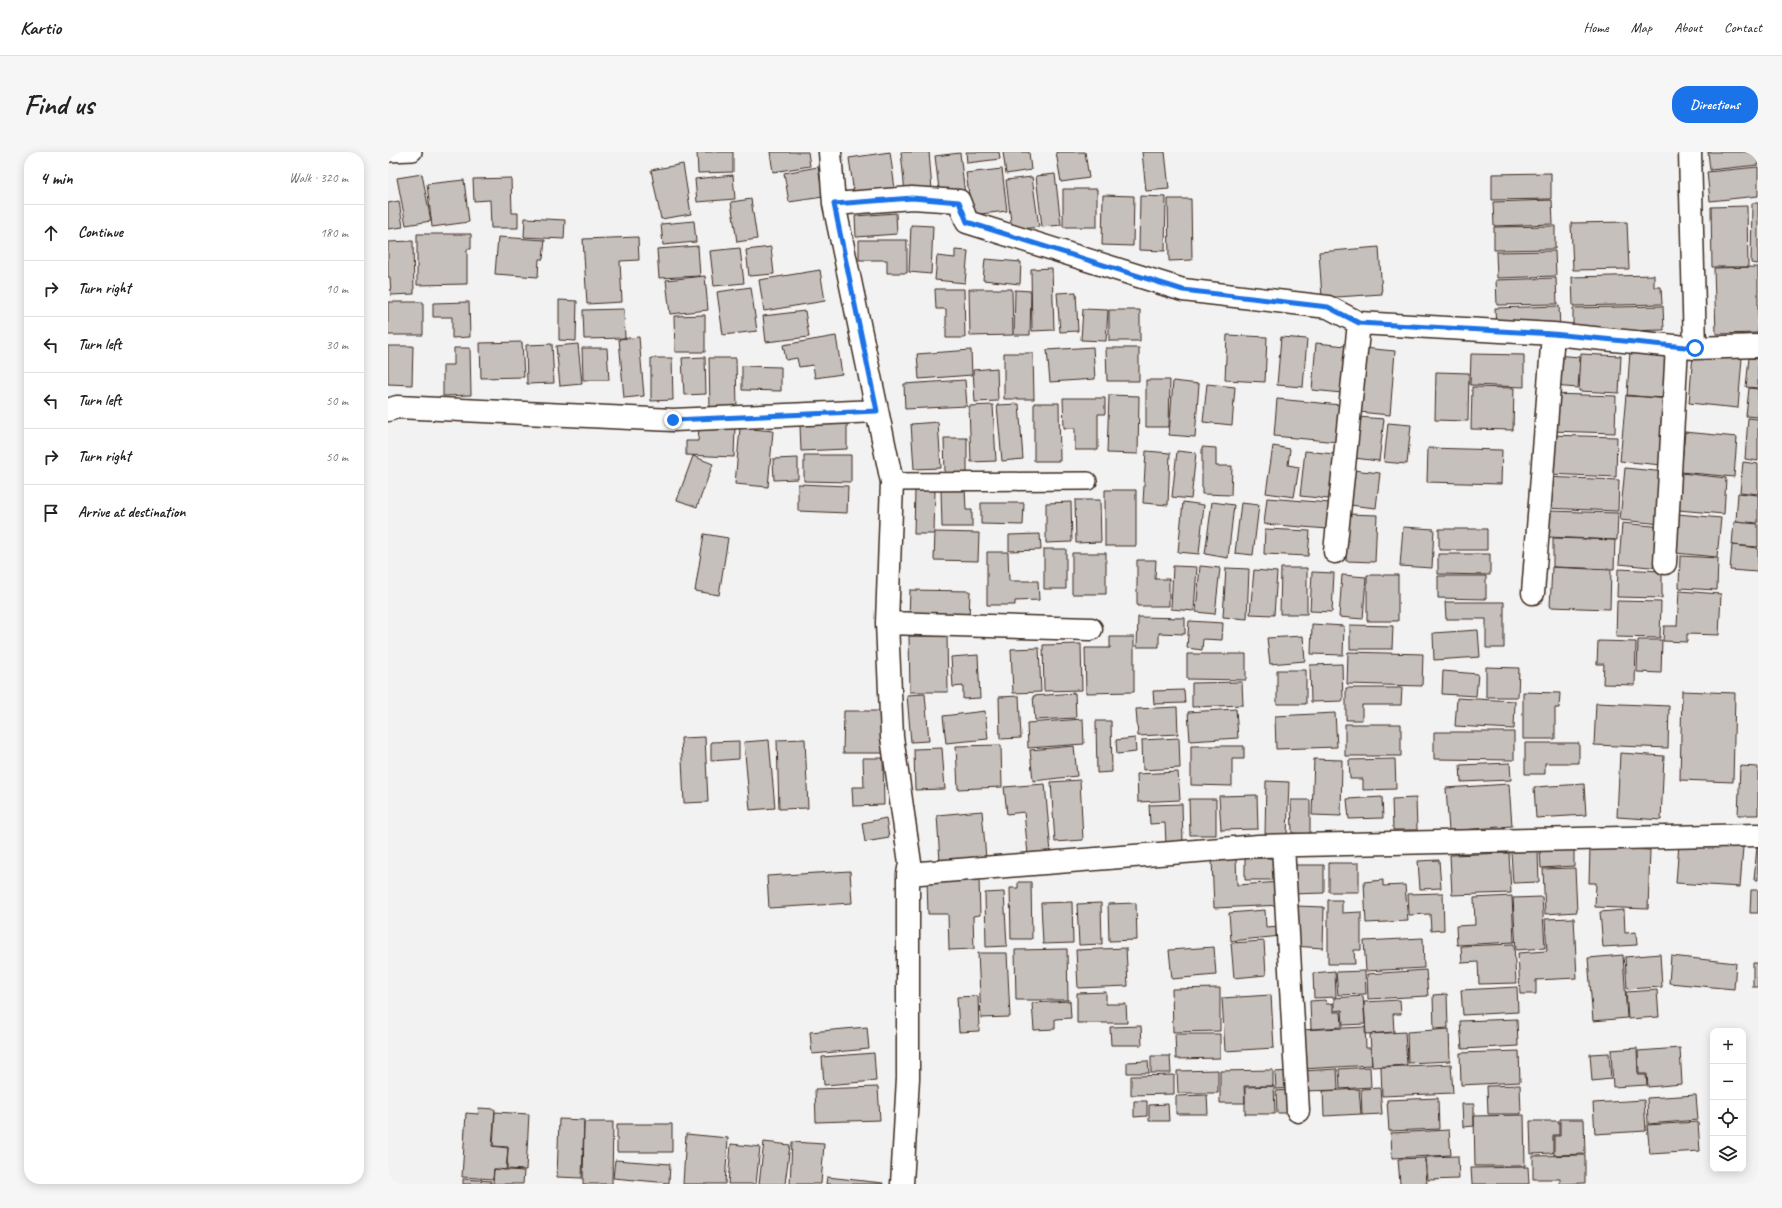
<!DOCTYPE html>
<html lang="en">
<head>
<meta charset="utf-8">
<style>
	body { margin:0; font-family:Caveat,sans-serif; background:#f6f6f6; color:#222 }
	.controls { position:absolute; right:12px; bottom:12px; display:grid; overflow:hidden; border-radius:8px; box-shadow:0 2px 10px #0003 }
	.controls button { width:36px; height:36px; display:grid; place-items:center; padding:0; border:0; border-bottom:1px solid #e0e0e0; background:#fff; color:#222; font:20px sans-serif }
	.stop { position:absolute; width:12px; height:12px; margin:-9px; border:3px solid #1a73e8; border-radius:50%; background:#fff }
	.stop.end { background:#1a73e8; border-color:#fff; box-shadow:0 1px 4px #0008 }
	.list { margin:0; padding:0; list-style:none }
	h2 { display:flex; justify-content:space-between; align-items:center; height:52px; margin:0; padding:0 16px; font-size:17px }
	h2 small { font-size:13px; font-weight:400; color:#767676 }
	.list li { display:grid; grid-template-columns:26px 1fr auto; gap:12px; align-items:center; box-sizing:border-box; height:56px; padding:0 16px; border-top:1px solid #e0e0e0 }
	.list b { display:block; font-size:15px; white-space:nowrap }
	.list em { font-size:13px; font-style:normal; color:#767676 }
	.icon { flex:none; width:22px; height:22px; fill:none; stroke:currentColor; stroke-width:2; stroke-linecap:round; stroke-linejoin:round }
	.map { position:relative; flex:none; width:1370px; height:1032px; overflow:hidden; border-radius:16px }
	header { display:flex; align-items:center; gap:24px; box-sizing:border-box; height:56px; padding:0 20px; background:#fff; border-bottom:1px solid #e0e0e0 }
	header strong { font-size:19px }
	nav { display:flex; gap:22px; margin-inline-start:auto; font-size:14px }
	.intro { display:flex; align-items:center; justify-content:space-between; box-sizing:border-box; height:96px; padding:0 24px }
	h1 { margin:0; font-size:28px }
	.button { padding:10px 18px; border-radius:16px; background:#1a73e8; color:#fff; font-size:14px; font-weight:700 }
	main { display:flex; gap:24px; padding:0 24px }
	aside { flex:1; background:#fff; border-radius:16px; box-shadow:0 2px 10px #0003 }
	.map>svg:first-child { display:block }
	.building { fill:#c6c0bd; stroke:#3b2a1e }
	.lines { fill:none; stroke-linecap:round; stroke-linejoin:round }
	.lane-casing { stroke:#3b2a1e; stroke-width:20 }
	.street-casing { stroke:#3b2a1e; stroke-width:25 }
	.lane { stroke:#fff; stroke-width:17 }
	.street { stroke:#fff; stroke-width:22 }
	.route { stroke:#1a73e8; stroke-width:5 }
</style>
</head>
<body>
<header>
<strong>Kartio</strong>
<nav><a>Home</a><a>Map</a><a>About</a><a>Contact</a></nav>
</header>
<div class="intro"><h1>Find us</h1><a class="button">Directions</a></div>
<main>
<aside>
<h2>4 min<small>Walk · 320 m</small></h2>
<ul class="list">
<li><svg class="icon" aria-label="ahead" viewBox="0 0 24 24"><path d="M12 20V5M6 11l6-6 6 6"/></svg><div><b>Continue</b></div><em>180 m</em></li>
<li><svg class="icon" aria-label="right" viewBox="0 0 24 24"><path d="M7 20v-9h11M14 6l5 5-5 5"/></svg><div><b>Turn right</b></div><em>10 m</em></li>
<li><svg class="icon" aria-label="left" viewBox="0 0 24 24"><path d="M17 20v-9H6M10 6l-5 5 5 5"/></svg><div><b>Turn left</b></div><em>30 m</em></li>
<li><svg class="icon" aria-label="left" viewBox="0 0 24 24"><path d="M17 20v-9H6M10 6l-5 5 5 5"/></svg><div><b>Turn left</b></div><em>50 m</em></li>
<li><svg class="icon" aria-label="right" viewBox="0 0 24 24"><path d="M7 20v-9h11M14 6l5 5-5 5"/></svg><div><b>Turn right</b></div><em>50 m</em></li>
<li><svg class="icon" aria-label="arrive" viewBox="0 0 24 24"><path d="M6 21V4h12l-3 4 3 4H6"/></svg><div><b>Arrive at destination</b></div></li>
</ul>
</aside>
<div class="map">
<svg width="1370" height="1032" viewBox="0 0 1370 1032">
	<rect width="100%" height="100%" fill="#f3f2f2"/>
	<filter id="ink" filterUnits="userSpaceOnUse"><feTurbulence type="fractalNoise" baseFrequency=".025" numOctaves="2"/><feDisplacementMap in="SourceGraphic" scale="8" xChannelSelector="R" yChannelSelector="G"/><feConvolveMatrix kernelMatrix="1 2 1 2 8 2 1 2 1" color-interpolation-filters="sRGB"/></filter>
	<g filter="url(#ink)">
		<!-- building -->
		<path class="building" d="M309 0H345V20L310 21Z
			M382 0H420L422 14 385 20Z
			M502 0 507 37 466 42 461 6Z
			M513 0H541L544 38 517 41Z
			M578 0H611L612 7 579 11Z
			M615 0H641L643 18 618 22Z
			M668 0H697L701 26 673 30Z
			M754 0H777L781 37 758 39Z
			M1320 0H1370V13L1322 18Z
			M572 1 577 43 552 46 547 4Z
			M295 12 303 62 273 67 263 18Z
			M430 15 435 45 401 50 396 21Z
			M1370 15V44L1322 49 1319 20Z
			M614 17 619 59 584 63 578 21Z
			M1163 21V47L1104 48V22Z
			M34 22 43 69 18 73 9 26Z
			M667 22 673 73 654 75 648 24Z
			M345 23 347 47 309 50 307 27Z
			M644 25 651 75 624 78 618 28Z
			M123 26 124 61H130V76H103L102 48 86 49 85 27Z
			M76 28 81 70 44 75 39 32Z
			M675 37H709V75H675Z
			M715 43 746 44 745 94 714 93Z
			M752 44 778 45 777 99 751 98Z
			M363 47 369 87 349 90 343 50Z
			M780 47H803L804 108 781 109Z
			M1164 48 1165 72 1106 74 1105 50Z
			M11 49 15 75 0 77V51Z
			M1364 51H1370V112L1363 111Z
			M1359 54 1360 115H1324L1323 55Z
			M508 61 509 82 468 85 467 64Z
			M137 66 177 68 176 87 136 85Z
			M306 69 308 90 275 93 273 72Z
			M1239 70 1241 117 1185 118 1183 71Z
			M523 73 545 74 543 122 521 120Z
			M1167 74V97L1106 98V75Z
			M29 82H83V97H79V132L29 133Z
			M110 85 157 88 155 107H151L150 125 107 122Z
			M250 85 251 108 232 109 234 150 199 152 195 87Z
			M471 88H519V121H499V108H471Z
			M25 89 26 142 3 143 2 125H0V90Z
			M310 94 312 124 271 126 269 97Z
			M383 95 386 122 361 124 358 98Z
			M991 95 994 142 934 146 931 100Z
			M352 96 356 131 326 134 322 99Z
			M567 98 580 99 577 131 547 128 549 104 567 106Z
			M1167 99 1168 124 1109 126 1108 100Z
			M597 107 633 110 632 132 595 128Z
			M1370 115V181L1328 182 1326 116Z
			M664 116 666 178 644 179 643 117Z
			M432 118 437 149 376 159 371 128Z
			M1266 123V135H1273L1274 152 1185 154 1184 125Z
			M317 124 320 158 282 162 278 128Z
			M1168 126 1169 152 1109 153 1108 128Z
			M363 135 369 179 335 183 329 140Z
			M547 137H576L577 186H558V157H548Z
			M581 137H624L625 183 582 184Z
			M627 138 643 139 642 183H626Z
			M688 140 690 179 672 180 669 141Z
			M171 148 189 149 188 189 171 188Z
			M0 150H35V183H0Z
			M81 150 82 185 64 186V165H45V151Z
			M1171 154 1172 177 1108 179 1107 156Z
			M1275 154 1276 178 1185 180V156Z
			M236 157 237 186 196 187 195 158Z
			M695 157 720 158 718 189 693 188Z
			M721 158H752V189H721Z
			M417 159 421 185 378 190 375 164Z
			M317 163V200H287L286 164Z
			M839 183 879 185 877 230 837 228Z
			M448 184 454 222 427 226 425 213 411 215 409 206 398 208 395 193Z
			M251 185 256 244 236 246 231 187Z
			M893 185 919 187 915 235 889 233Z
			M134 190 136 225 93 226 92 191Z
			M928 191 958 194 954 241 924 238Z
			M164 192 166 231 139 232 138 193Z
			M190 192 194 232 172 234 168 194Z
			M0 194H25L24 233 0 232Z
			M705 195 707 227 662 230 659 198Z
			M66 196H82L83 243 55 244V213H66Z
			M194 196H219L221 228H195Z
			M718 196H751V229H719Z
			M975 196 1007 199 1002 263 970 260Z
			M583 198 584 223 531 227 529 202Z
			M1242 199 1282 201 1280 246 1239 244Z
			M616 201H645L646 247H616Z
			M1083 202 1136 203V235L1082 233Z
			M1193 202 1233 204 1231 241 1191 239Z
			M1305 202 1354 206 1350 256 1301 251Z
			M1167 203 1192 205 1190 236 1165 234Z
			M317 205 318 242 296 243 294 206Z
			M263 206H284L285 248 263 249Z
			M321 206H348L349 258H322Z
			M1361 206 1370 207V236L1358 235Z
			M354 214 393 215V239L354 238Z
			M609 216 610 249 587 250 585 218Z
			M1048 220 1081 221 1080 269 1047 268Z
			M577 228 579 254 517 257 516 232Z
			M758 228H782L781 275H758Z
			M785 229 811 232 807 285 781 283Z
			M819 232 847 235 844 273 815 270Z
			M1084 235 1126 236 1125 278 1083 277Z
			M1361 236 1370 237V265L1358 264Z
			M1164 242 1228 244 1227 281 1162 279Z
			M721 243 751 244 750 302 719 301Z
			M1238 243 1279 247 1274 313 1232 309Z
			M675 246H717V262H710V298H687V276H676Z
			M889 247 953 253 950 290 886 284Z
			M646 251H671L672 309H646Z
			M631 252 635 307 614 309 609 253Z
			M605 253 608 309 583 310 581 254Z
			M970 265 996 267 991 309 966 306Z
			M1360 266 1370 267V309L1357 307Z
			M550 270 553 316 526 317 523 272Z
			M1000 271 1023 273 1019 312 996 310Z
			M459 272V297L413 299 412 273Z
			M311 274 347 275 346 305 298 303V289H310Z
			M352 276 385 279 380 335 347 332Z
			M1297 280 1349 285 1346 325 1293 320Z
			M1161 283 1229 285 1228 325 1160 322Z
			M556 286H579V321H557Z
			M885 294 902 297 900 313 911 315 906 345 878 341Z
			M814 295 828 296V314H844L843 343 814 342Z
			M1040 296 1114 298 1113 332 1039 330Z
			M758 299 782 301 780 353 755 351Z
			M789 299 808 301 803 347 784 345Z
			M917 299 946 302 941 347 912 344Z
			M416 303H463V330L416 329Z
			M305 304 325 312 309 355 289 348Z
			M410 306V327L386 328 385 307Z
			M1355 310 1370 312V342L1352 340Z
			M1237 316 1278 320 1274 372 1232 368Z
			M965 318 992 321 988 356 961 353Z
			M1293 321 1338 326 1336 362 1290 358Z
			M1156 325 1231 328 1230 359 1155 356Z
			M410 332 460 334 459 361 410 359Z
			M577 336 578 358H584V375H554L553 337Z
			M527 337 547 338 546 382H526Z
			M717 338H748V394H717Z
			M1350 341 1370 343V371L1348 369Z
			M879 346 942 351 940 377 876 372Z
			M687 348H712L713 390 688 391Z
			M683 350 684 390 658 391V351Z
			M795 350 816 353 811 402 790 400Z
			M824 350 846 353 840 406 817 402Z
			M593 351H636L635 373 593 372Z
			M853 351 871 353 865 403 847 401Z
			M1161 359 1230 361 1229 388 1160 385Z
			M960 362 989 363 987 410 958 409Z
			M1290 362 1333 366 1329 405 1287 401Z
			M1346 370 1370 372V395L1344 393Z
			M1234 371 1275 375 1272 416 1231 412Z
			M1015 375 1046 377 1044 416 1012 414Z
			M877 377 922 379 920 404 876 402Z
			M1051 377H1099V398H1051Z
			M547 380 591 381 590 409 546 408Z
			M316 382 340 386 331 443 307 439Z
			M652 382 653 398 621 399V383Z
			M1165 386 1227 388 1226 417 1165 415Z
			M1344 393 1370 396V420L1342 418Z
			M656 397H678V437H656Z
			M599 400H620L621 429H650L651 448 627 449V453H599Z
			M684 401H718V442H684Z
			M1050 402H1102V423L1050 422Z
			M1292 404 1330 406 1329 438 1291 436Z
			M749 408H768L767 427H781V454H749Z
			M785 414 809 415 806 459 783 457Z
			M812 414 832 416 827 462 808 460Z
			M1164 415 1223 418 1222 457 1162 455Z
			M838 416 861 417 859 467 835 465Z
			M893 416H919V462H892Z
			M1230 417 1274 419V446L1229 445Z
			M866 418 889 420 886 463 862 462Z
			M924 420 946 421 944 460 922 459Z
			M954 423 978 425 975 467 951 465Z
			M979 423H1010V469H979Z
			M1050 424H1098V447L1050 446Z
			M522 438 582 439 581 467 521 466Z
			M1291 439 1333 442 1331 483 1299 482V490L1275 489 1276 474H1289Z
			M1229 449 1273 450 1272 486 1228 485Z
			M1057 450H1116V496H1098V467H1058Z
			M750 465 797 466V482L771 481V495H749Z
			M801 469 835 471 834 488 815 487 814 498 799 496Z
			M924 472 956 474 955 503 923 502Z
			M962 473 1005 474 1004 497H962Z
			M1090 478 1092 505 1046 508 1045 481Z
			M521 484H559L560 540H522Z
			M915 484 917 509 882 512 879 486Z
			M722 485H746V540L698 541 697 496H722Z
			M1250 488H1274L1273 521 1249 520Z
			M1210 489 1248 490 1247 533 1215 532 1216 512H1209Z
			M693 492 694 538 656 539 655 493Z
			M651 496 653 540 625 541 623 497Z
			M960 500 1035 502 1034 534 959 532Z
			M799 502H858V528L799 527Z
			M590 503 592 546 575 547V534L565 535 563 505Z
			M954 512 955 549 923 550 922 513Z
			M1098 515 1131 516 1130 545H1098Z
			M889 518H918V552H889Z
			M1055 519 1090 522 1088 544 1054 542Z
			M854 530 855 553 804 555V531Z
			M958 536H1014L1013 553H974V568H958Z
			M796 538 797 551 766 552 765 539Z
			M1294 539 1347 541 1345 630 1292 628Z
			M1135 540 1172 541 1171 556H1167V587H1135Z
			M687 541 688 566 647 568 645 544Z
			M537 542 541 589 523 590 519 543Z
			M631 544 633 586 612 587 611 545Z
			M1069 546 1127 549 1126 577 1067 574Z
			M1208 551 1281 554 1280 596 1206 593Z
			M789 555 790 582 750 584 748 557Z
			M848 557 850 586 802 589 800 560Z
			M456 559H496V601H455Z
			M597 559 600 587 558 591 555 564Z
			M947 561 949 595 888 597 887 564Z
			M695 567 696 592 640 596 639 571Z
			M708 569H723L724 620 709 621Z
			M957 572H1013V604H957Z
			M1046 580H1126V608L1046 607Z
			M317 585 320 650 296 651 293 586Z
			M747 586 748 600 729 602 728 588Z
			M791 586 792 616 755 618 754 588Z
			M417 587 420 656 391 657 389 588Z
			M381 588 387 656 362 658 356 590Z
			M351 589V607L323 609V590Z
			M1137 591H1191V611H1157V622H1137Z
			M613 593 614 635 570 637 568 594Z
			M686 594 689 624 645 629 642 598Z
			M803 594H856V607H844V634L803 633Z
			M554 596 557 637 527 638 526 597Z
			M1232 601 1276 604 1273 668 1229 665Z
			M475 606H495L496 653 465 654 464 635H476Z
			M926 607 954 608 953 664 924 663Z
			M1007 607 1008 637 975 638V627H962L961 608Z
			M1122 611 1123 628 1073 630 1072 613Z
			M1352 614 1370 615V663H1350Z
			M790 620 792 648 750 650 749 622Z
			M692 628 695 688 667 690 663 630Z
			M878 629 901 630 899 684H877Z
			M657 632 663 701 640 703 636 660 619 662 616 635Z
			M1121 632 1124 674 1061 679 1058 636Z
			M1196 632 1198 663 1148 666 1146 635Z
			M869 643 870 677 833 678 831 644Z
			M994 645 995 666 961 667 959 647Z
			M1028 646 1029 678H1005L1004 647Z
			M801 647H828V683H802Z
			M903 648H922V682L904 681Z
			M794 652 795 692 778 693 777 671 762 672 761 653Z
			M594 659 598 706 552 710 549 663Z
			M498 666 501 686 477 690 474 671Z
			M1291 691 1355 695 1352 735 1288 731Z
			M1369 694H1370V728H1366Z
			M1202 695 1262 698 1260 757 1207 755 1208 731H1201Z
			M1186 697V714L1153 716 1152 699Z
			M1150 699 1151 730 1125 731 1123 700Z
			M1121 701 1123 741 1064 743 1062 703Z
			M848 706 849 733 893 730 895 753 826 756 824 707Z
			M857 706H893V728H857Z
			M1051 708 1053 736 1032 737 1030 709Z
			M941 711H971V740H941Z
			M903 713H936V741L903 742Z
			M1187 716 1189 760 1157 762 1155 717Z
			M462 719 464 751 381 756 379 724Z
			M591 727 592 763 585 764 586 797 561 798 560 762H540L539 728Z
			M995 728V734L1017 733 1020 769 978 771 976 730Z
			M630 730H643L644 787H623L622 736H630Z
			M1363 738H1370V761H1362Z
			M616 740 619 794 598 795 597 741Z
			M1055 741 1056 778 1043 779 1042 762 1021 763 1020 742Z
			M1124 744 1126 790 1069 793 1068 774 1087 773 1086 746Z
			M1154 745 1157 796 1128 798 1125 746Z
			M940 748H954V761L973 760V798H966L967 812H940Z
			M684 750 685 791 655 792 653 751Z
			M713 751 714 792 691 793 689 752Z
			M748 751 749 788 721 789 720 752Z
			M907 754 936 755 935 796 905 794Z
			M877 758 878 775 892 774 893 784 843 789 841 761Z
			M1236 758 1237 781 1248 780 1249 793 1215 795 1212 760Z
			M1186 766 1189 826 1148 828V842H1132L1130 801 1159 799 1157 767Z
			M1035 786 1036 816 978 819 976 789Z
			M876 789 878 823 846 826 843 791Z
			M1126 792 1128 831 1091 832 1090 810 1074 811 1073 794Z
			M826 795 828 823 784 827 781 798Z
			M738 796 740 834 690 836 688 798Z
			M679 797 680 848H628L627 798Z
			M590 801H619L622 865 593 866Z
			M1272 802 1274 835 1239 837 1237 805Z
			M1235 803 1239 866 1205 869 1200 806Z
			M1283 804 1348 811 1346 837 1281 831Z
			M1365 811H1370V835H1365Z
			M1038 818 1040 844 980 847 979 822Z
			M947 819 948 845 926 846 925 821Z
			M977 819 978 842 950 843 948 820Z
			M1129 835 1130 860 1075 863 1073 838Z
			M832 836V879L785 880 784 837Z
			M1269 838 1271 865 1240 867 1238 840Z
			M718 840V852H738L739 871H689V841Z
			M1059 842 1060 876 1046 877 1045 843Z
			M883 843 886 896 837 899 834 846Z
			M590 844 591 879 571 880 569 845Z
			M975 844 977 872 955 873 954 858 946 859V846Z
			M937 848 938 852 945 851V860H953L954 875 923 877 922 849Z
			M1012 848 1013 862H1005L1006 880 978 882 976 850Z
			M682 849 683 866 667 867V877L646 878 644 851Z
			M1129 867 1130 894 1074 897 1072 869Z
			M753 874 754 893H723L722 875Z
			M479 875 481 897 424 902 422 880Z
			M977 875 978 896H983L984 913 914 917 912 878Z
			M1061 877 1062 909 1020 911 1019 880Z
			M1017 880 1019 913 984 915 982 882Z
			M787 882H832V906L788 907Z
			M1249 896 1250 923H1258L1259 933 1225 935 1223 898Z
			M1292 896 1294 932 1260 935 1259 922H1251L1250 899Z
			M1131 899 1132 930 1073 933 1072 901Z
			M486 901 488 929 436 933 434 905Z
			M1221 901 1223 927 1204 929 1202 902Z
			M763 904H782L783 921H763Z
			M760 909 761 921H739V910Z
			M1063 912 1065 941 994 944 993 915Z
			M982 915 983 935 952 937 951 917Z
			M949 917 950 938 916 939 914 919Z
			M830 918V941H790L789 919Z
			M885 918V934H856L857 951H832V919Z
			M903 919 904 936 888 937 887 920Z
			M786 923V942L743 943V924Z
			M1132 933 1133 962H1100L1099 934Z
			M886 934 887 962H857V935Z
			M490 935 492 968 428 970 427 937Z
			M992 936 994 962 974 963 973 937Z
			M971 937 973 962 936 964 935 939Z
			M903 938 904 961H889L888 939Z
			M819 943 820 962H788V944Z
			M1308 943 1310 968 1260 972 1259 946Z
			M1050 946 1051 977 1001 979 999 948Z
			M1256 948 1258 979 1207 982 1205 951Z
			M746 949H759V964L746 965Z
			M780 952 781 969H761V953Z
			M1074 952H1086V974L1075 975Z
			M91 956 107 957 104 994 120 996 118 1018 106 1017 105 1027 74 1025 78 961 90 962Z
			M107 960 141 962 138 1018 119 1017 120 995 105 994Z
			M1136 963 1137 1014H1087L1086 964Z
			M171 967 196 968 194 1026 169 1025Z
			M1172 967H1196L1197 1002 1166 1003V984H1172Z
			M1142 969H1171V983H1165V1001L1143 1002Z
			M196 970H225L224 1032H195Z
			M1310 970 1312 999 1262 1002 1259 973Z
			M229 972H284V1000H229Z
			M1061 978 1063 1003 1004 1006 1003 981Z
			M298 982 340 986 337 1032H295Z
			M376 990 402 993 397 1032H371Z
			M404 990 436 992 433 1032H402Z
			M343 992 372 995 368 1032H340Z
			M1197 1003V1031L1172 1032V1027H1145V1004Z
			M1070 1004 1071 1027 1040 1028 1038 1005Z
			M1037 1006 1039 1032H1012L1010 1007Z
			M227 1008 282 1012 281 1031 225 1026Z
			M1140 1015 1141 1032H1084L1083 1016Z
			M106 1017 136 1019 135 1032H105Z
			M439 1025 495 1031V1032H438Z
			M75 1027 103 1029V1032H75Z"/>
		<g class="lines">
			<!-- lane casing -->
			<g class="lane-casing">
				<path id="lane" d="M0 1 25 0
					M504 330 700 329"/>
			</g>
			<!-- street casing -->
			<g class="street-casing">
				<path id="street" d="M442 0 446 52 504 330 499 471 504 585 522 711 520 722V926L514 1032
					M446 52 524 46 571 49 579 70 795 138 940 155 971 171 1165 182 1145 441
					M1165 182 1307 196 1302 0
					M1307 196 1370 194
					M0 258 9 255 285 268 489 259
					M947 400 971 171
					M1277 411 1289 194
					M499 471 703 477
					M895 694 910 959
					M520 722 871 694 1370 683"/>
			</g>
			<!-- lane -->
			<use href="#lane" class="lane"/>
			<!-- street -->
			<use href="#street" class="street"/>
		</g>
	</g>
	<g class="lines" filter="url(#ink)">
		<!-- route -->
		<path class="route" d="M285 268 489 259 446 52 524 46 571 50 579 70 795 138 940 155 971 171 1165 182 1307 196"/>
	</g>
</svg>
<div class="controls">
<button>+</button>
<button>−</button>
<button><svg class="icon" aria-label="locate" viewBox="0 0 24 24"><circle cx="12" cy="12" r="6"/><path d="M12 2v4M12 18v4M2 12h4M18 12h4"/></svg></button>
<button><svg class="icon" aria-label="layers" viewBox="0 0 24 24"><path d="M12 4l9 5-9 5-9-5zM3 14l9 5 9-5"/></svg></button>
</div>
<div class="stop" style="left:1307px;top:196px"></div>
<div class="stop end" style="left:285px;top:268px"></div>
</div>
</main>
</body>
</html>
